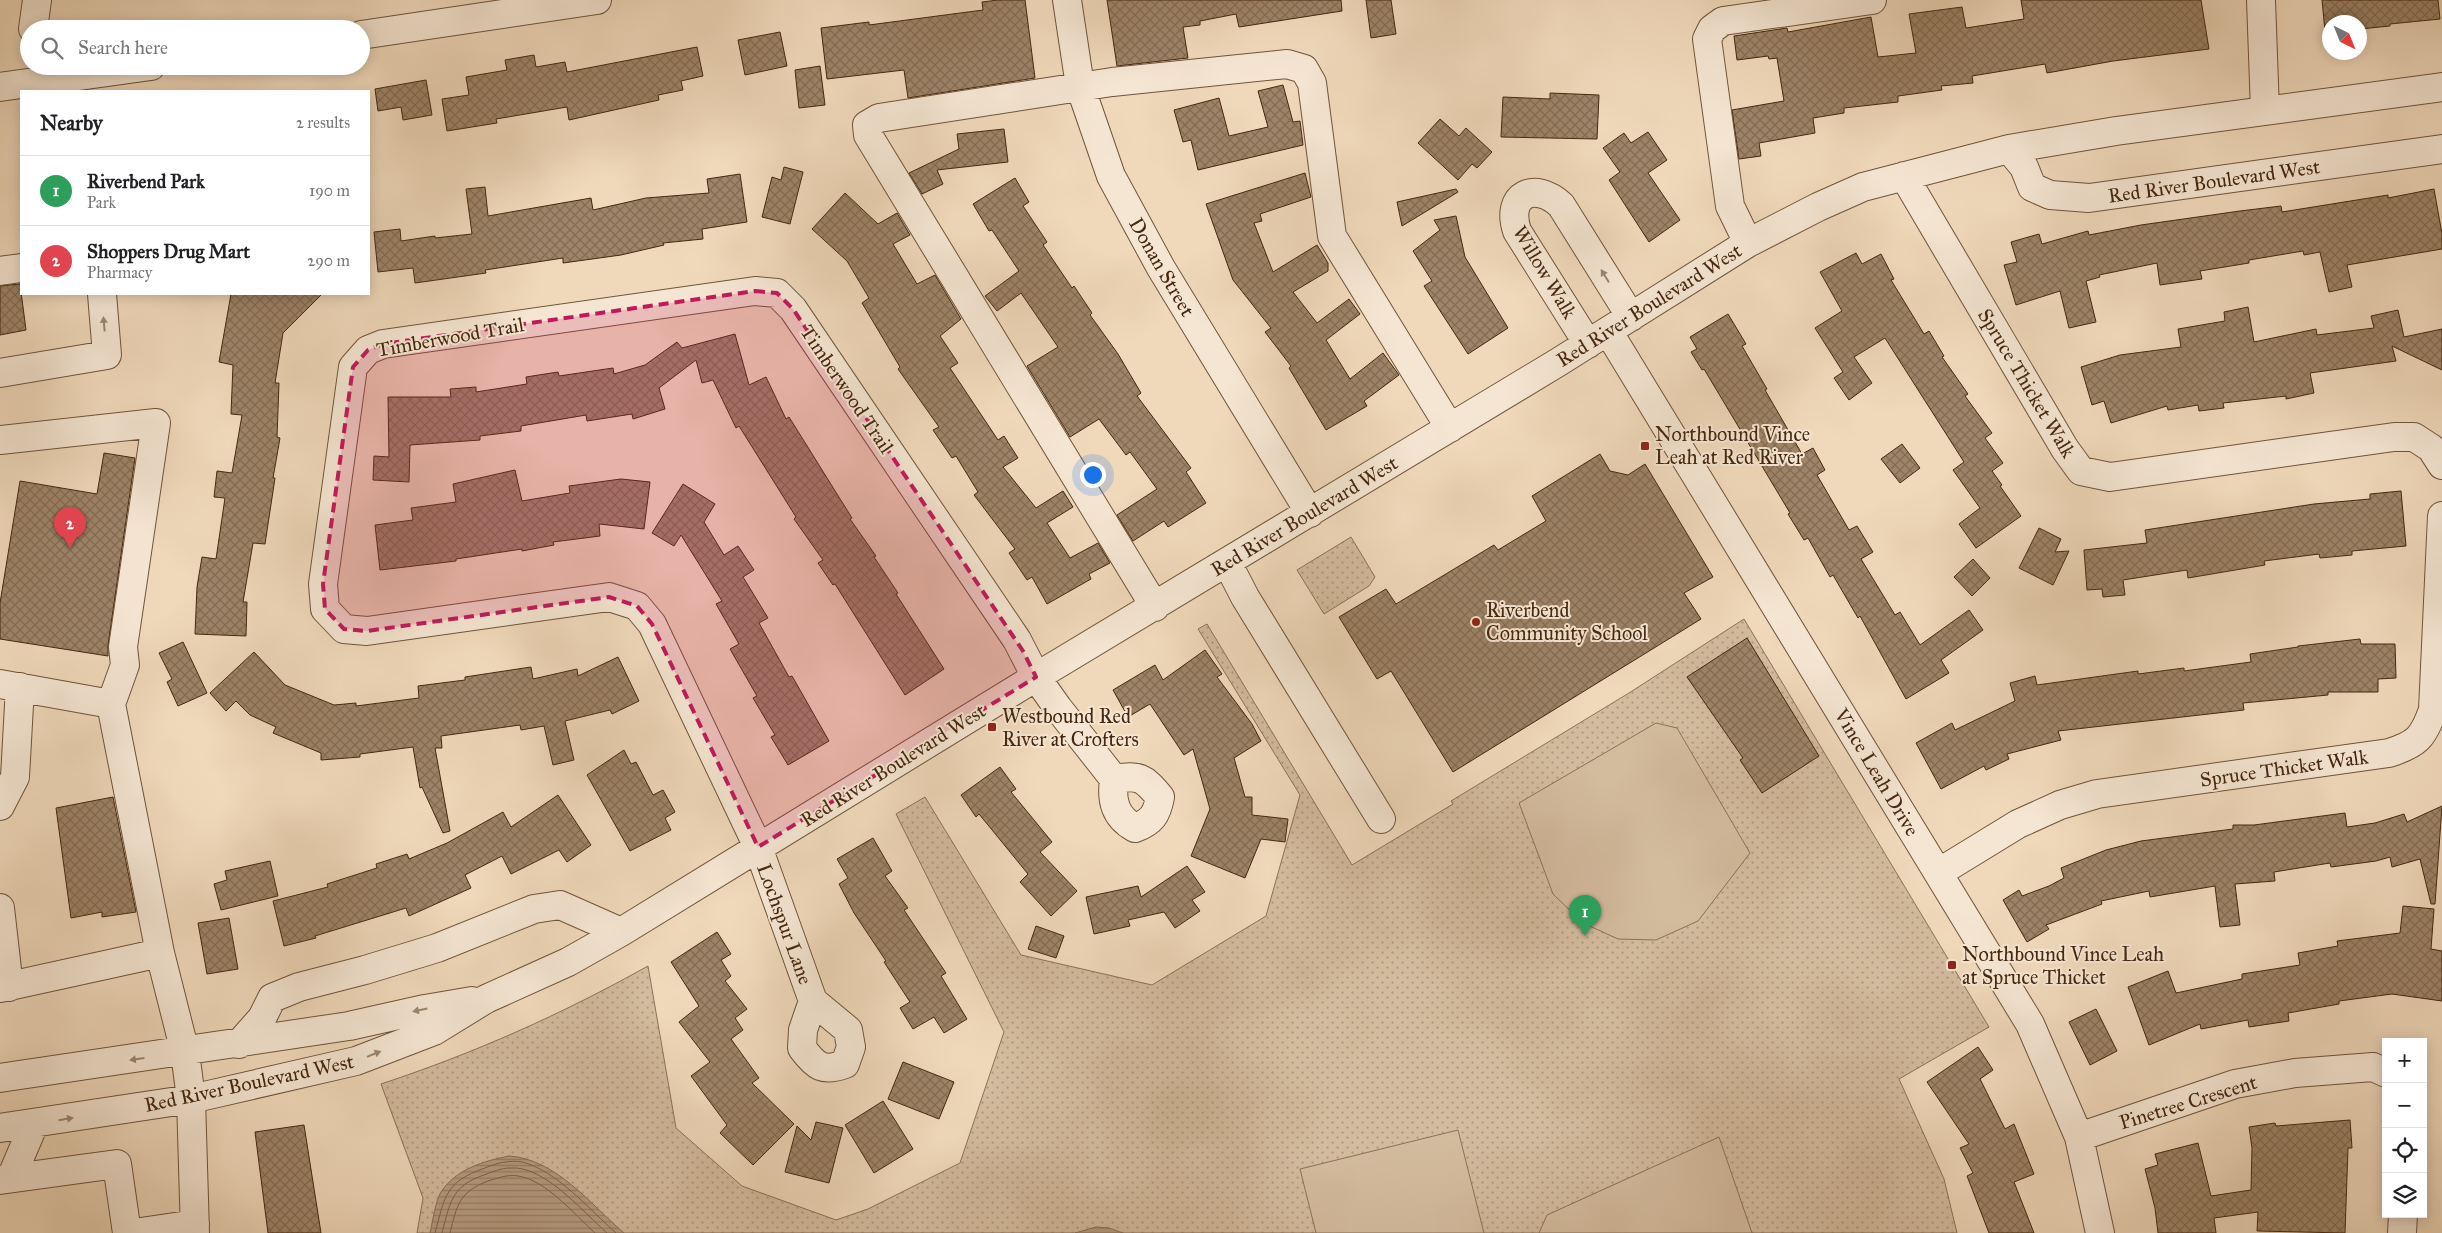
<!DOCTYPE html>
<html lang="en">
<head>
<meta charset="utf-8">
<style>
	body { margin:0; font-family:"IM FELL Great Primer",serif; background:#f2f2f2; color:#202124 }
	.controls { position:absolute; right:15px; bottom:15px; display:grid; overflow:hidden; border-radius:0px; box-shadow:0 2px 12px #0003 }
	.controls button { width:45px; height:45px; display:grid; place-items:center; padding:0; border:0; border-bottom:1px solid #e0e0e0; background:#fff; color:#202124; font:25px sans-serif }
	.compass { position:absolute; left:2322px; top:15px; width:45px; height:45px; border-radius:50%; background:#fff; box-shadow:0 2px 12px #0003; rotate:137deg }
	.you { position:absolute; left:1092px; top:474px; width:18px; height:18px; margin:-12px; border:4px solid #fff; border-radius:50%; background:#1a73e8; box-shadow:0 0 0 8px #1a73e833 }
	.badge { display:grid; place-items:center; width:32px; height:32px; border-radius:50%; background:#1a73e8; color:#fff; font-size:16px; font-weight:700 }
	.pin { position:absolute; translate:-50% -41px; filter:drop-shadow(0 1px 2px #0008) }
	.pin::after { content:''; position:absolute; top:26px; width:18px; height:15px; background:inherit; clip-path:polygon(0 0,100% 0,50% 100%) }
	.list { margin:0; padding:0; list-style:none }
	h2 { display:flex; justify-content:space-between; align-items:center; height:65px; margin:0; padding:0 20px; font-size:21px }
	h2 small { font-size:16px; font-weight:400; color:#757577 }
	.list li { display:grid; grid-template-columns:32px 1fr auto; gap:15px; align-items:center; box-sizing:border-box; height:70px; padding:0 20px; border-top:1px solid #e0e0e0 }
	.list b { display:block; font-size:19px; white-space:nowrap }
	.list p { margin:0; font-size:16px; white-space:nowrap; color:#757577 }
	.list em { font-size:16px; font-style:normal; color:#757577 }
	.icon { flex:none; width:28px; height:28px; fill:none; stroke:currentColor; stroke-width:2; stroke-linecap:round; stroke-linejoin:round }
	.map { position:relative; flex:none; width:2442px; height:1233px; overflow:hidden }
	.search { position:absolute; background:#fff; box-shadow:0 2px 12px #0003; left:20px; top:20px; width:350px; height:55px; display:flex; align-items:center; gap:12px; box-sizing:border-box; padding:0 18px; border-radius:28px; color:#757577; font-size:19px }
	.panel { position:absolute; background:#fff; box-shadow:0 2px 12px #0003; left:20px; top:90px; width:350px; height:205px; border-radius:0px }
	.map>svg:first-child { display:block }
	.grass { fill:url(#grass-dots); stroke:#8c7156 }
	.pitch { fill:#d3bb9e; stroke:#8c7156 }
	.water { fill:url(#water-rules); stroke:#896d53 }
	.lines { fill:none; stroke-linecap:round; stroke-linejoin:round }
	.shore { stroke:#7e6248; stroke-width:1 }
	.building { fill:url(#building-cross-hatch); stroke:#45270f }
	.minor-casing { stroke:#70543a; stroke-width:30 }
	.minor { stroke:#f5e6d3; stroke-width:28 }
	.oneway { fill:#9d8671 }
	.marked { fill:#c2185b; fill-opacity:0.2; stroke:#c2185b; stroke-width:4; stroke-dasharray:10 6; stroke-linejoin:round }
	.poi-dot { fill:#8f2418; stroke:#f5e6d3; stroke-width:2 }
	.labels { text-anchor:middle; stroke-width:4; stroke-linejoin:round; paint-order:stroke }
	.street-label { font-size:20px; fill:#45270f; stroke:#f5e6d3 }
	.poi-label { font-size:20px; fill:#45270f; stroke:#f5e6d3; text-anchor:start }
</style>
</head>
<body>
<div class="map">
<svg width="2442" height="1233" viewBox="0 0 2442 1233">
	<defs>
		<pattern id="grass-dots" width="8" height="8" patternUnits="userSpaceOnUse" patternTransform="scale(1.25)"><rect width="8" height="8" fill="#d3bb9e"/><path d="M2 2h.1M6 6h.1" fill="none" stroke="#ad987f" stroke-width="1.8" stroke-linecap="round"/></pattern>
		<pattern id="water-rules" width="6" height="5" patternUnits="userSpaceOnUse" patternTransform="scale(1.25)"><rect width="6" height="5" fill="#b69c81"/><path d="M0 2.5h6" fill="none" stroke="#967f68"/></pattern>
		<pattern id="building-cross-hatch" width="8" height="8" patternUnits="userSpaceOnUse" patternTransform="scale(1.25)"><rect width="8" height="8" fill="#9e8468"/><path d="M0 0l8 8M0 8l8-8" fill="none" stroke="#836c54"/></pattern>
	</defs>
	<rect width="100%" height="100%" fill="#f0d9bb"/>
	<filter id="stains"><feTurbulence type="fractalNoise" baseFrequency=".004" numOctaves="4"/><feColorMatrix values="0 0 0 0 .2 0 0 0 0 .09 0 0 0 0 .02 0 0 0 .5 -.17"/></filter>
	<radialGradient id="worn" r=".72"><stop offset=".6" stop-color="#630" stop-opacity="0"/><stop offset="1" stop-color="#630" stop-opacity=".3"/></radialGradient>
	<!-- grass -->
	<path class="grass" d="M1351 537 1375 577 1369 586 1324 614 1297 570Z
		M1744 619 1989 1027 1899 1079 1944 1179 1957 1233H417L423 1198 381 1084C475 1053 562 1014 648 966L676 1128 742 1186 836 1220 868 1209 960 1163 1004 1032 896 814 925 797 1021 955 1152 985 1266 916 1300 795 1198 629 1207 624 1352 865 1453 804 1451 801 1629 693Z"/>
	<!-- pitch -->
	<path class="pitch" d="M1656 723 1677 728 1750 853 1698 921 1656 940 1618 939 1583 923 1553 894 1519 803Z
		M1458 1130 1484 1233H1316L1300 1169Z
		M1719 1137 1752 1233H1539L1547 1215Z"/>
	<!-- water -->
	<path class="water" d="M509 1156C556 1159 590 1204 624 1233H430C433 1221 435 1202 441 1192 456 1169 484 1161 509 1156Z
		M1096 1227 1109 1228 1123 1233H1075Z"/>
	<g class="lines">
		<!-- shore -->
		<path class="shore" d="M435 1233C445 1196 445 1182 485 1168 496 1163 510 1160 522 1162 556 1170 590 1210 616 1233
			M442 1233C450 1203 451 1186 484 1175 492 1172 501 1168 510 1168 544 1165 583 1212 607 1233
			M450 1233C457 1205 459 1192 488 1181 498 1178 508 1174 518 1176 546 1180 575 1215 595 1233"/>
	</g>
	<!-- building -->
	<path class="building" d="M998 0H1025L1035 78 908 98 904 70 827 79 821 28 869 22V25L983 10 982 2Z
		M1107 0H1341L1342 11 1239 27 1236 14 1200 21V25L1183 27 1188 58 1117 66Z
		M1366 0H1391L1396 34 1371 38Z
		M2021 0H2201L2209 49 2113 61 2047 73 2045 64 1972 76 1973 83 1941 86 1942 90 1898 96V102L1844 108V113L1813 118 1815 133 1759 143 1761 156 1739 159 1732 110 1784 101 1777 58 1769 59 1768 56 1737 60 1734 36 1787 28 1788 32 1871 17 1878 57 1916 53 1909 14 1962 7 1966 28 2024 19Z
		M2322 0H2438L2440 19 2390 24V26L2360 29V22H2330V31H2325Z
		M780 32 787 66 745 75 738 40Z
		M697 47 703 76 681 81 683 90 658 95 659 100 569 120 567 107 496 119 497 123 447 131 442 99 469 95 466 77 507 70 505 60 534 55 536 67 565 62 567 72Z
		M820 66 825 105 799 108 795 70Z
		M426 80 432 115 403 120 401 107 378 111 375 89Z
		M1283 85 1293 122 1300 121 1303 145 1198 170 1191 140 1183 142 1174 110 1219 98 1229 136 1268 127 1258 91Z
		M1550 93 1599 95 1597 139 1501 137 1503 97 1550 99Z
		M1440 119 1459 136 1466 128 1492 152 1477 168 1472 164 1458 180 1418 143Z
		M1004 129 1008 162 937 170 943 184 922 194 909 173 959 149 957 134Z
		M1648 132 1667 160 1648 173 1680 220 1649 242 1609 180 1620 172 1603 148 1624 133 1631 143Z
		M784 167 803 172 790 224 762 217 772 177 781 180Z
		M1305 173 1311 197 1260 214 1262 221 1254 223 1273 272 1317 245 1328 263V271L1293 292 1317 323 1349 299 1360 314 1326 340 1350 379 1383 353 1399 375 1364 401 1367 406 1326 430 1289 368 1291 366 1265 332 1271 328 1233 280 1206 204Z
		M740 174 747 222 702 229 703 239 663 243 664 245 621 255 563 263V258L485 270 486 273 415 283 413 268 378 272 374 232 400 229 401 241 435 236V238L472 234 466 189 485 187 488 216 591 198 593 210 646 198 709 193 707 179Z
		M1015 178 1029 202 1023 206 1047 242 1043 245 1072 288 1074 286 1092 313 1090 315 1118 354 1141 393 1137 396 1191 468 1186 472 1206 503 1168 527 1164 521 1133 541 1117 515 1157 489 1130 452 1126 455 1099 419 1070 437 1027 366 1058 347 1021 293 997 311 985 296 1019 271 992 230 989 231 973 204Z
		M1456 189 1458 192 1402 226 1397 202Z
		M2434 189 2442 234V249L2347 265 2352 287 2329 292 2320 252 2304 255 2303 251 2249 260V263L2200 271 2202 279 2160 285 2157 263 2099 275 2100 277 2086 281 2096 322 2069 328 2060 291 2016 305 2004 265 2017 262 2011 242 2039 234 2042 244 2088 231 2089 235 2141 225 2240 211 2281 206 2282 212 2388 195V198Z
		M845 193 878 224 897 213 910 235 893 244 917 284 935 275 961 319 940 336 958 363 950 368 998 440 1004 436 1018 458 1003 467 1036 508 1063 491 1073 507 1047 523 1070 558 1098 543 1110 563 1089 574 1091 579 1047 604 1032 577 1027 580 1009 553 1015 549 974 495 978 492 956 456 952 458 933 430 939 427 898 369 900 367 862 303 869 298 847 261 812 229Z
		M1456 216 1465 257 1508 328 1468 354 1424 286 1432 281 1413 251 1440 230 1434 220Z
		M1856 253 1862 264 1881 254 1894 279 1891 280 1924 334 1929 331 1944 356 1942 357 1968 394 1965 396 1992 433 1985 438 2003 463 1992 471 2002 485 2000 486 2021 516 1976 548 1959 524 1980 508 1953 470 1964 462 1885 338 1854 357 1872 383 1849 400 1834 378 1843 372 1815 328 1842 311 1820 272Z
		M20 284 26 330 0 335V286Z
		M231 294H322L283 333 275 383H279L277 437 280 438 273 478H275L265 544 253 543 243 602H247L246 636 195 634 197 587 202 557 216 559 225 498 214 497 217 471 232 473 242 415 231 414 233 365 219 362Z
		M2248 307 2254 342 2316 329 2317 335 2374 328 2371 316 2398 310 2404 337 2442 329V370L2392 346 2396 361 2310 373 2314 393 2286 399V396L2223 403 2224 408 2199 411 2198 405 2168 410 2167 406 2111 423 2104 401 2092 405 2081 367 2120 355 2181 347 2178 329 2225 321 2224 312Z
		M1728 314 1746 344 1742 346 1767 389 1765 390 1802 454 1813 448 1825 470 1817 475 1849 530 1857 526 1873 552 1861 559 1895 615 1900 612 1920 645 1969 610 1983 630 1941 660 1949 673 1906 699 1860 616 1858 618 1833 575 1830 577 1808 538 1804 540 1788 514 1790 513 1704 369 1702 370 1691 352 1697 349 1690 337Z
		M735 334 749 385 766 377 786 419 789 417 852 518 850 519 876 556 874 557 898 593 896 594 944 669 905 695 835 584 833 585 818 563 823 560 794 519 796 517 739 426 736 428 713 380 702 383 696 360 659 388 665 409 633 419 632 414 587 421 586 415 521 426V431L480 436V440L410 445 409 482 373 480 374 456 389 457 388 397H451L450 389 476 387V392L527 384 526 377 558 372 559 376 613 368 614 374 645 365 677 342 682 348Z
		M1902 444 1920 468 1900 483 1881 459Z
		M104 453 135 458 108 645V656L0 639V603L20 481 97 494Z
		M1600 454 1610 471 1628 475 1645 464 1713 577 1684 593 1701 619 1453 772 1391 671 1377 679 1339 617 1386 589 1396 604 1494 545 1498 550 1546 521 1532 496Z
		M515 470 522 501 570 493 569 486 621 479 650 482 644 529 599 524 600 536 553 542 554 545 522 551V549L456 559V561L380 570 375 525 413 520 411 508 456 502 453 484Z
		M683 484 715 504 704 522 724 555 738 546 754 570 743 577 768 618 759 623 789 677 792 676 829 741 788 765 771 737 775 735 753 698 757 696 730 649 739 644 716 604 722 601 681 535 674 546 652 533Z
		M2401 491 2406 546 2352 551V555L2320 558 2319 554 2264 561 2265 565 2188 578 2187 570 2123 580 2125 595 2103 597 2102 589 2087 590 2084 550 2147 543 2145 530 2314 504 2370 499V494Z
		M2039 528 2061 539 2055 552 2069 551 2053 585 2019 568Z
		M1973 559 1990 578 1972 596 1954 577Z
		M1747 638 1819 756 1762 793 1740 760 1743 758 1687 677Z
		M2360 639 2361 644H2395L2396 678 2378 679V692H2328V695L2243 703 2244 710 2058 731 2061 740 2007 754 2009 759 1986 770 1984 766 1941 789 1916 743 1952 723 1955 730 2015 701 2010 683 2035 676 2037 685 2138 671V674L2184 668V671L2251 662 2250 654 2298 647V646Z
		M183 642 207 693 178 706 167 682 172 679 159 653Z
		M1205 650 1222 674 1217 677 1252 724 1261 741 1234 758 1245 797H1252V815L1288 819 1285 842 1261 839 1245 878 1191 856 1210 809 1193 749 1184 755 1150 704 1128 717 1113 690 1155 665 1163 680Z
		M254 652 285 685 334 705 356 703V706L419 698 418 686 465 680V677L531 667 533 679 577 669 578 676 618 657 639 701 612 714 610 710 565 721 574 760 553 765 544 726 521 730 520 725 441 736 442 748H435L450 831 443 833 422 787 420 788 413 747 360 754V757L321 760V753L273 733 276 727 250 715 236 701 226 711 210 693Z
		M624 750 631 764 636 762 653 795 663 790 675 812 665 818 671 830 630 851 587 775Z
		M1000 767 1016 789 1011 792 1052 842 1040 852 1077 891 1051 916 1020 882 1028 874 979 814 976 817 961 795Z
		M558 795 591 845 567 862 559 850 511 874 502 856 465 875 471 888 409 916 406 908 315 936 316 938 284 946 273 901 328 887 327 884 377 868 376 864 407 854 409 859 447 843 503 812 511 827Z
		M113 797 136 912 102 917V912L71 918 56 808Z
		M2442 806 2435 904H2431L2420 859 2392 867 2390 857 2376 861 2331 867 2330 863 2274 872 2275 881 2235 884 2240 925 2220 927 2215 886 2150 897 2149 891 2101 901 2102 904 2046 925 2049 929 2027 942 2003 900 2019 890 2022 896 2049 886 2064 878 2061 868 2106 850 2141 841 2233 829V825H2254L2345 813 2347 827 2375 823 2404 814 2407 822Z
		M873 838 892 871 885 876 908 908 904 910 946 973 941 976 967 1019 944 1033 934 1017 913 1029 900 1008 910 1002 884 962 886 961 854 913 839 884 848 878 837 859Z
		M270 861 278 896 221 910 214 884 227 880 225 871Z
		M1187 866 1205 892 1192 900 1200 911 1175 928 1164 912 1128 920 1130 926 1094 934 1086 897 1138 886 1141 897Z
		M2403 906 2434 909 2431 949 2442 951V1001L2392 994 2339 1001V1004L2288 1013 2289 1021 2249 1027 2248 1020 2201 1029 2200 1024 2149 1045 2128 987 2168 971 2176 993 2242 979V974L2300 965 2298 953 2338 946 2337 941 2400 933Z
		M229 918 238 969 207 974 198 923Z
		M1036 926 1064 936 1056 958 1028 949Z
		M717 932 731 954 721 960 731 976 725 981 747 1009 735 1018 743 1030 731 1039 759 1078 752 1083 794 1124 753 1165 720 1133 727 1125 691 1076 710 1062 679 1022 699 1006 671 962Z
		M2096 1009 2117 1051 2090 1065 2069 1022Z
		M1978 1047 1993 1070 1980 1079 2005 1129 2014 1124 2034 1174 2014 1182 2034 1233H1989L1967 1176 1973 1173 1960 1148 1969 1144 1927 1082Z
		M903 1062 954 1082 939 1119 888 1099Z
		M883 1101 913 1149 874 1173 845 1125Z
		M2350 1120 2352 1148H2348L2345 1233 2257 1231 2258 1212 2214 1218 2216 1233H2158L2155 1208 2145 1169 2158 1165 2155 1154 2198 1143 2211 1196 2251 1190 2252 1148 2249 1127 2275 1123 2276 1126Z
		M816 1122 843 1128 829 1183 785 1172 797 1126 811 1140Z
		M304 1125 321 1233H268L255 1132Z"/>
	<g class="lines">
		<!-- minor casing -->
		<g class="minor-casing">
			<path id="minor" d="M1067 0 1080 86 1111 176 1161 268 1310 513
				M2261 0 2265 111
				M33 29 37 0
				M361 35 597 0
				M0 87 151 66
				M2009 149 2024 167 2032 187 2050 195 2089 198 2442 149
				M1904 176 2065 449 2081 471 2110 477 2394 437H2414L2431 448 2442 465
				M1748 243 1730 206 1707 39 1712 29 1723 21 1872 0
				M0 271 21 268
				M1608 331 2030 1024 2079 1137 2100 1233
				M1588 344 1517 231C1505 194 1535 181 1561 205L1631 317
				M0 373 107 355 102 294
				M0 440 156 423 123 647 125 665 111 704
				M1227 562 1245 597 1381 819
				M1155 607 868 135 867 125 879 118 1112 82 1287 64 1304 69 1312 83 1332 236 1450 428
				M0 684 111 704 160 953
				M0 806 15 777 20 687
				M1938 873 2018 824 2060 805 2097 794 2389 753C2417 744 2423 738 2433 710L2442 516
				M0 908 9 987
				M0 988 160 953 185 1052 191 1099 195 1233
				M813 1001 803 1030 802 1048C816 1067 823 1072 845 1064L851 1047 848 1030 813 1001 758 847 652 624 637 606 609 597 367 631 344 629 325 609 323 584 353 367 368 350 383 344 755 291 777 293 793 309 1017 640 1036 677 1058 708 1114 779C1140 775 1143 777 1160 797 1157 814 1152 822 1135 828 1115 817 1111 801 1114 779
				M239 1044 262 1018 272 998 299 987 365 970 437 948 534 909 560 905 621 932
				M0 1078 349 1026 425 1009 472 1001
				M0 1128 191 1099 356 1061 434 1031 486 999 568 962 621 932 1036 677 1557 363 1748 243 1818 207 1863 187 2009 149 2116 131 2442 87
				M2079 1137 2235 1084 2295 1073 2373 1067 2386 1073
				M11 1178 34 1124
				M0 1180 117 1164 127 1233
				M134 1233 195 1224
				M2402 1233 2403 1214"/>
		</g>
		<!-- minor -->
		<use href="#minor" class="minor"/>
	</g>
	<!-- one-way arrows -->
	<defs><path id="oneway-solid" d="M-6-.8H1V-3.2L6.5 0L1 3.2V.8H-6Z" transform="scale(1.25)"/></defs>
	<g class="oneway">
		<use href="#oneway-solid" transform="translate(1605 276) rotate(-122)"/>
		<use href="#oneway-solid" transform="translate(104 324) rotate(-95)"/>
		<use href="#oneway-solid" transform="translate(420 1010) rotate(168)"/>
		<use href="#oneway-solid" transform="translate(374 1054) rotate(-22)"/>
		<use href="#oneway-solid" transform="translate(137 1059) rotate(172)"/>
		<use href="#oneway-solid" transform="translate(66 1119) rotate(-9)"/>
	</g>
	<!-- marked area -->
	<path class="marked" d="M755 291 777 293 793 309 1023 651 1036 677 758 847 652 624 637 606 609 597 367 631 344 629 325 609 323 584 353 367 368 350 383 344Z"/>
	<!-- markers -->
	<g class="poi-dot">
		<rect x="1640" y="441" width="10" height="10" rx="2.5"/>
		<circle cx="1476" cy="622" r="5"/>
		<rect x="987" y="722" width="10" height="10" rx="2.5"/>
		<rect x="1947" y="960" width="10" height="10" rx="2.5"/>
	</g>
	<g class="labels">
		<!-- street labels -->
		<g class="street-label">
			<text transform="translate(2214 181) rotate(-8)" y="7">Red River Boulevard West</text>
			<text transform="translate(1162 267) rotate(60)" y="7">Donan Street</text>
			<text transform="translate(1545 272) rotate(59)" y="7">Willow Walk</text>
			<text transform="translate(1649 305) rotate(-32)" y="7">Red River Boulevard West</text>
			<text transform="translate(450 337) rotate(-10)" y="7">Timberwood Trail</text>
			<text transform="translate(2027 383) rotate(59)" y="7">Spruce Thicket Walk</text>
			<text transform="translate(847 389) rotate(56)" y="7">Timberwood Trail</text>
			<text transform="translate(1304 516) rotate(-31)" y="7">Red River Boulevard West</text>
			<text transform="translate(893 765) rotate(-32)" y="7">Red River Boulevard West</text>
			<text transform="translate(2284 768) rotate(-8)" y="7">Spruce Thicket Walk</text>
			<text transform="translate(1877 772) rotate(59)" y="7">Vince Leah Drive</text>
			<text transform="translate(785 924) rotate(70)" y="7">Lochspur Lane</text>
			<text transform="translate(249 1083) rotate(-12)" y="7">Red River Boulevard West</text>
			<text transform="translate(2188 1102) rotate(-17)" y="7">Pinetree Crescent</text>
		</g>
		<!-- poi labels -->
		<g class="poi-label">
			<text x="1655" y="441">Northbound Vince<tspan x="1655" dy="23">Leah at Red River</tspan></text>
			<text x="1486" y="617">Riverbend<tspan x="1486" dy="23">Community School</tspan></text>
			<text x="1002" y="723">Westbound Red<tspan x="1002" dy="23">River at Crofters</tspan></text>
			<text x="1962" y="961">Northbound Vince Leah<tspan x="1962" dy="23">at Spruce Thicket</tspan></text>
		</g>
	</g>
	<rect width="100%" height="100%" filter="url(#stains)"/>
	<rect width="100%" height="100%" fill="url(#worn)"/>
</svg>
<div class="controls">
<button>+</button>
<button>−</button>
<button><svg class="icon" aria-label="locate" viewBox="0 0 24 24"><circle cx="12" cy="12" r="6"/><path d="M12 2v4M12 18v4M2 12h4M18 12h4"/></svg></button>
<button><svg class="icon" aria-label="layers" viewBox="0 0 24 24"><path d="M12 4l9 5-9 5-9-5zM3 14l9 5 9-5"/></svg></button>
</div>
<svg class="compass" viewBox="-18 -18 36 36"><path d="M0-13l5 13h-10z" fill="#e53935"/><path d="M0 13l5-13h-10z" fill="#757577"/></svg>
<div class="you"></div>
<div class="pin badge" style="left:1585px;top:936px;background:#2e9e5b">1</div>
<div class="pin badge" style="left:70px;top:548px;background:#e0444e">2</div>
<div class="search"><svg class="icon" aria-label="search" viewBox="0 0 24 24"><circle cx="10" cy="10" r="6"/><path d="M15 15l6 6"/></svg>Search here</div>
<section class="panel">
<h2>Nearby<small>2 results</small></h2>
<ul class="list">
<li><span class="badge" style="background:#2e9e5b">1</span><div><b>Riverbend Park</b><p>Park</p></div><em>190 m</em></li>
<li><span class="badge" style="background:#e0444e">2</span><div><b>Shoppers Drug Mart</b><p>Pharmacy</p></div><em>290 m</em></li>
</ul>
</section>
</div>
</body>
</html>
